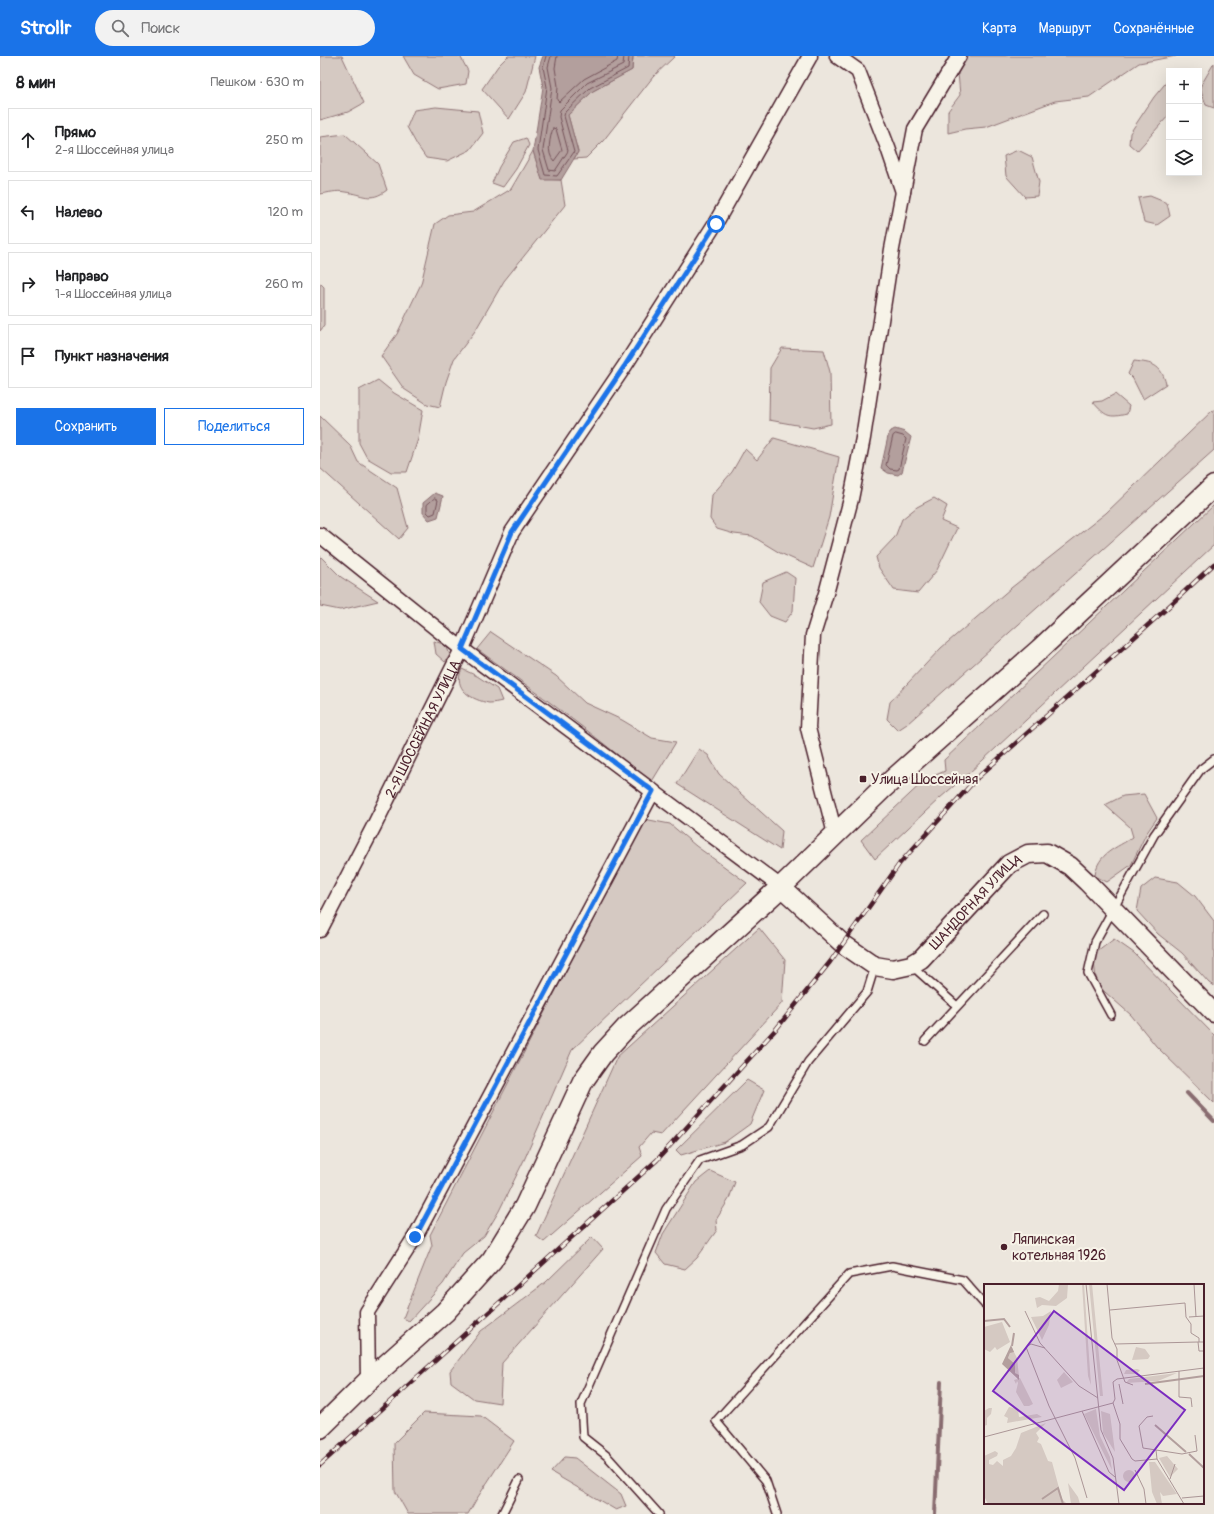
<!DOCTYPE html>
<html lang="ru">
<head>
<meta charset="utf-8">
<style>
	body { margin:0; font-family:Pangolin,sans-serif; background:#f2f2f2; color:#202124 }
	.controls { position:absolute; right:12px; top:12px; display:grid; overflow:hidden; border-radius:0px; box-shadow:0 4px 16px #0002 }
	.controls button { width:36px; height:36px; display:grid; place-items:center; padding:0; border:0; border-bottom:1px solid #e0e0e0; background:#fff; color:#202124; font:20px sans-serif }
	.stop { position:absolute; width:12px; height:12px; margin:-9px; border:3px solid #1a73e8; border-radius:50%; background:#fff }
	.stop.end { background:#1a73e8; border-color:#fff; box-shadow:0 1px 4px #0008 }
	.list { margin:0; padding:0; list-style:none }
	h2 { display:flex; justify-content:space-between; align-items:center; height:52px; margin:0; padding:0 16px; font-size:17px }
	h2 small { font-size:13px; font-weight:400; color:#757577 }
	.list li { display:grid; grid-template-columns:26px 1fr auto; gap:12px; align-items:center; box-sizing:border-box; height:64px; margin:0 8px 8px; padding:0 8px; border:1px solid #e0e0e0; border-radius:0px }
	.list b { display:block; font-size:15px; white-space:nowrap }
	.list p { margin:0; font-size:13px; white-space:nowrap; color:#757577 }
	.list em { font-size:13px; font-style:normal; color:#757577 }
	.actions { display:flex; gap:8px; padding:12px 16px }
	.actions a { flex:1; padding:9px 0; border:1px solid #1a73e8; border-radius:0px; text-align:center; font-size:14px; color:#1a73e8 }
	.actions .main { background:#1a73e8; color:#fff }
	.icon { flex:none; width:22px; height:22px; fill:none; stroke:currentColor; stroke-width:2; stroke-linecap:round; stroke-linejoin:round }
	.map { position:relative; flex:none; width:894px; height:1458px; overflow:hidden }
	header { display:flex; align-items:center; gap:24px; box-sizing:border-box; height:56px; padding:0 20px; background:#1a73e8; color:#fff }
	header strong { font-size:19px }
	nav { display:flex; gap:22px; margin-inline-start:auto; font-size:14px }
	.search { width:280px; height:36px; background:#f2f2f2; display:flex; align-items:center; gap:10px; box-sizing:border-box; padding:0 14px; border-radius:22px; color:#757577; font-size:15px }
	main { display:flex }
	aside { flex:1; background:#fff }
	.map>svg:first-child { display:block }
	.green { fill:#d5c9c2; stroke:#907476 }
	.water { fill:#b39f9d; stroke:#896c6f }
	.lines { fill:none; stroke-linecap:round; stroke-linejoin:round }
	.shore { stroke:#745259; stroke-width:1 }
	.stream { stroke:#896c6f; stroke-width:4 }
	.service-casing { stroke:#4a1f2b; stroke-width:10 }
	.minor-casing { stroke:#4a1f2b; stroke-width:17 }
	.tertiary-casing { stroke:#4a1f2b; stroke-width:21 }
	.secondary-casing { stroke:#4a1f2b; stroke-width:23 }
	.service { stroke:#f7f3e8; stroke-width:7 }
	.minor { stroke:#f7f3e8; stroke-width:14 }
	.tertiary { stroke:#f7f3e8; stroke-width:18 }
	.secondary { stroke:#f7f3e8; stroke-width:20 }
	.rail-casing { stroke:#4a1f2b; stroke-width:4.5 }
	.rail { stroke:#f7f3e8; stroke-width:3; stroke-dasharray:9; stroke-linecap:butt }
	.route { stroke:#1a73e8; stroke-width:5 }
	.poi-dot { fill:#4a1f2b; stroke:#f7f3e8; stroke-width:1.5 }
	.labels { text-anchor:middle; stroke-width:4; stroke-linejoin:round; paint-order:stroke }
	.street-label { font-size:14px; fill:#4a1f2b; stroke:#f7f3e8 }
	.poi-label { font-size:14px; fill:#4a1f2b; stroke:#f7f3e8; text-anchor:start }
	.inset-river { fill:none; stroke:#b39f9d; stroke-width:2 }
	.inset-road { fill:none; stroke:#ab9696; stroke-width:1 }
	.view { fill:#7b2cbf; fill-opacity:0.15; stroke:#7b2cbf; stroke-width:2 }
	.inset-edge { fill:none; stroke:#4a1f2b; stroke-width:2 }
</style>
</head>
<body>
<header>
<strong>Strollr</strong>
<div class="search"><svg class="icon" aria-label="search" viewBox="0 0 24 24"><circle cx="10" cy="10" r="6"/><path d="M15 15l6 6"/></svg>Поиск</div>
<nav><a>Карта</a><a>Маршрут</a><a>Сохранённые</a></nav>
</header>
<main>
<aside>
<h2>8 мин<small>Пешком · 630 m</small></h2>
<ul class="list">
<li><svg class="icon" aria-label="ahead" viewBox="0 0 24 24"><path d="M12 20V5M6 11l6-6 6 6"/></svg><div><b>Прямо</b><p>2-я Шоссейная улица</p></div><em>250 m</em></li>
<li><svg class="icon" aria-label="left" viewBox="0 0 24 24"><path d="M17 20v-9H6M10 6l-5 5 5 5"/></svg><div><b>Налево</b></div><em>120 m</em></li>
<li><svg class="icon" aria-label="right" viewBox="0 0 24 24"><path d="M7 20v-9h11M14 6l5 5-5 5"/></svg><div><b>Направо</b><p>1-я Шоссейная улица</p></div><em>260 m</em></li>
<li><svg class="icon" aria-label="arrive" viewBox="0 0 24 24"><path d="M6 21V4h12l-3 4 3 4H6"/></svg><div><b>Пункт назначения</b></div></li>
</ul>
<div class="actions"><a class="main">Сохранить</a><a>Поделиться</a></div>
</aside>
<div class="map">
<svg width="894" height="1458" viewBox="0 0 894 1458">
	<rect width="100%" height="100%" fill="#ece6dd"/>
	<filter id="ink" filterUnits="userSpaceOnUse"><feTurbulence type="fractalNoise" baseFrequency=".025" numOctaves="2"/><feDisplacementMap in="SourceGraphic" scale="8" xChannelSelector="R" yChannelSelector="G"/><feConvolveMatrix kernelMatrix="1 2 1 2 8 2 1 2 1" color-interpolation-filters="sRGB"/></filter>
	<g filter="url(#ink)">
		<!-- green -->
		<path class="green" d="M0 0H22L44 47 28 56 0 64Z
			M83 0H140L148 15 146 28 118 33 94 19Z
			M188 0H215L206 36 189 63 162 33 178 10Z
			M313 0H355L333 21 283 85 266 102 254 103 258 96 248 59 273 35 312 14Z
			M647 0H856L819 7 769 41 735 45 666 71 645 73 628 77V55L640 39 638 17Z
			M894 7V52L886 49 880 31Z
			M849 23V59L817 95 809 88 810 77 834 41Z
			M116 51 158 55 163 77 150 94 127 105 106 102 97 89 87 71 94 54Z
			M25 78 58 108 67 134C50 147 43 138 25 136 17 134 8 137 0 138V81Z
			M206 82 209 89 196 113 183 131 172 127 179 111 194 86Z
			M698 94 712 101 719 126 717 140 705 141 686 120 684 100Z
			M213 95 222 123 241 124 245 149 184 225 155 275 134 303 126 326 120 351 107 348 84 333 61 300 77 278 101 228 115 168 128 159 153 156 191 133Z
			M830 140 847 147 850 160 837 169 824 166 818 142Z
			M0 227 4 231V270L0 275Z
			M462 292 504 294 510 316 511 368 493 372 449 364 450 312Z
			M814 305C832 307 841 308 846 328L823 343 813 323 808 318Z
			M58 324 74 337 103 354 98 383 87 416H71L47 402 39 387V334Z
			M795 338 809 350 807 358C789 362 786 361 773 346L782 345Z
			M894 353V394L587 668 578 674 567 663 570 646 621 592 691 532 786 457Z
			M0 360 30 389 38 406 77 432 88 472 79 483 0 412Z
			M454 382 519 401 509 461 493 512 460 497 432 480 414 478 397 473 390 463 392 439 412 416 425 393 437 404Z
			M614 442 627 450 621 465 637 472 617 514 598 537 574 534 559 512 556 501 575 481 582 463 597 451Z
			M894 449V489L648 718 620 742 555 803 541 784 606 723 625 715 624 704Z
			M0 500 21 521 58 545 20 554 0 550Z
			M466 516 475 522 473 555 465 566 450 560 439 546 443 526Z
			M171 576 236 620 265 647 302 664 332 682 356 686 331 727C275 678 216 636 157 593Z
			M114 585 126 589 130 599 125 606 116 598Z
			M142 613 157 620 177 633 182 645C178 646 173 647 169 647 152 644 132 633 142 613Z
			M379 693 388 699 399 718 462 775 460 794 357 728Z
			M824 738 837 762 826 778 811 809 787 826 775 820C777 797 797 792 813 781L810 771 785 749 803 740Z
			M324 763 350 768 376 790 427 827 252 994 205 1102 179 1155 164 1180 143 1197 123 1228 89 1265 83 1262 112 1189 110 1179Z
			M835 822 858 826 875 840 894 865V930L889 927 862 897 838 878 817 855 821 833Z
			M439 872 465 904 462 947 341 1079 331 1077 319 1091 322 1100 224 1186 216 1180 297 1001Z
			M794 883 814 897 894 979V1047L836 990 811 959 777 929 773 899Z
			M427 1024 444 1034 430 1068 405 1086 361 1099 356 1094Z
			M390 1115 415 1126 409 1143 396 1164 397 1174 377 1202 365 1213 345 1208 336 1197 343 1178 376 1126Z
			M272 1181 283 1193 182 1307 180 1347 154 1343 131 1326 130 1315 161 1275 226 1226Z
			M104 1357 161 1360 194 1385 156 1444 148 1458H88L75 1435 74 1387Z
			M245 1401 255 1402 301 1438 306 1450 296 1454 231 1416Z"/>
		<!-- water -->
		<path class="water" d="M223 0H313L312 14 273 35 248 59 258 96 241 124H222L213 95 223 31 219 11Z
			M575 373 585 376 591 381 582 416 578 419 568 417 561 412 569 376Z
			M115 437 123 440 118 461 109 464 103 457V447Z"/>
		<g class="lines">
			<!-- shore -->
			<path class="shore" d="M226 0 223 11 227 31 218 94 225 119 237 120 254 96 244 60 245 56 270 32 308 12 309 0
				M231 0 228 11 232 32 223 94 229 114 235 115 248 95 239 61 240 54 267 27 303 9 304 0
				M237 0 235 12 238 30 237 44 239 46 264 23 297 5 298 0
				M233 72 236 73 242 94 234 105C226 97 230 82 233 72Z
				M576 378 583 380 586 383 579 413 577 414 570 413 566 409 573 380Z
				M115 442 118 444 115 457 110 459 107 456V449Z"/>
			<!-- stream -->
			<path class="stream" d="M867 1037 894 1065
				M615 1458 621 1326"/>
			<!-- service casing -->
			<g class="service-casing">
				<path id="service" d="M591 909 637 950
					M791 959 768 917 775 886 834 779 881 713 894 703
					M605 985 723 858
					M182 1458 199 1424
					M339 1458 287 1400 263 1381 261 1348 346 1153 380 1104 422 1089 449 1071 488 1006 547 936 555 910
					M457 1458 446 1425 396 1365 529 1218 572 1210 643 1224 665 1249"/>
			</g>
			<!-- minor casing -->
			<g class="minor-casing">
				<g id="minor">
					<path d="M517 0 538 15 568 92 583 136"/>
					<path d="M0 479 142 593 461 831"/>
					<path d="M515 778 488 672 493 579 507 534 531 443 543 382 572 193 595 73 639 0"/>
					<path id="s1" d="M0 874 54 770 142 593 192 476 304 311 395 168 490 0"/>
					<path d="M48 1325 47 1256 95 1181 333 735"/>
				</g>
			</g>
			<!-- tertiary casing -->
			<g class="tertiary-casing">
				<g id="tertiary">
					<path id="s2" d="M461 831 523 888 555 910 573 913 591 909 601 903 689 808 708 798 727 797 750 810 767 826 894 957"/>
				</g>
			</g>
			<!-- secondary casing -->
			<g class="secondary-casing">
				<path id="secondary" d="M0 1372 48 1325 125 1256 172 1204 205 1150 263 1025 283 997 306 972 461 831 561 734 720 593 894 430"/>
			</g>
			<!-- service -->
			<use href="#service" class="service"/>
			<!-- minor -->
			<use href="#minor" class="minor"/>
			<!-- tertiary -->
			<use href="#tertiary" class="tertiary"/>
			<!-- secondary -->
			<use href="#secondary" class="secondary"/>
			<!-- rail casing -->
			<g class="rail-casing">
				<path id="rail" d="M0 1409 337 1104 457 972 510 906 580 807 657 722 846 553 894 508"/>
			</g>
			<!-- rail -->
			<use href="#rail" class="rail"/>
		</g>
	</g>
	<g class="lines" filter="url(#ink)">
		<!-- route -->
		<path class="route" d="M95 1181 333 735 142 593 192 476 304 311 396 168"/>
	</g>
	<!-- markers -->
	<g class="poi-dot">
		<rect x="539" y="719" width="8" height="8" rx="2"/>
		<circle cx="684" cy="1191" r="4"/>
	</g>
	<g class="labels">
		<!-- street labels -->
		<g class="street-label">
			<text dy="5" stroke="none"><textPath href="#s1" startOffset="226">2-Я ШОССЕЙНАЯ УЛИЦА</textPath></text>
			<text dy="5" stroke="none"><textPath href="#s2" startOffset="251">ШАНДОРНАЯ УЛИЦА</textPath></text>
		</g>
		<!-- poi labels -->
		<g class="poi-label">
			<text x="551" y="728">Улица Шоссейная</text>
			<text x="692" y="1188">Ляпинская<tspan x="692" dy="16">котельная 1926</tspan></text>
		</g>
	</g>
	<!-- overview -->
	<g transform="translate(664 1228)">
		<rect width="220" height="220" fill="#ece6dd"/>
		<path d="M75 0H84L83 14 72 22 58 21 53 24 51 14 56 13 65 17 74 7ZM98 0H100L107 101 104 92ZM105 0H108L119 112H116ZM67 27 65 41 58 56 47 33 59 32ZM18 38 26 58 13 66 11 63 6 68 0 65V43ZM152 63 161 65 166 72 164 75 148 76ZM28 64 33 74 35 92 31 89V80L24 74ZM153 85 156 86 153 90H140L142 86ZM80 88 89 98 77 104 73 96ZM193 89 174 97 142 99 145 95ZM36 94 49 120 45 122H40L32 108 34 99 33 97 32 100 30 96ZM25 123 34 125 35 133 53 130 58 133 23 139 24 134 20 132ZM5 124H8L7 130 3 134V141L0 142V127ZM112 125 116 152 126 173 128 186 100 130ZM117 127 126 130 131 168 119 149ZM62 139 52 149 55 154 53 158 57 160 64 177 68 178 78 215 83 220H4L0 212V172L11 167 14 169 13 172 5 176V180L9 181 13 177 19 182V176L27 172 32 164 37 149ZM183 172 194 185 186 193 175 174ZM165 178H171L193 210 179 212 176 208 178 220H173L168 208ZM139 192a6 6 0 1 1 12 0a6 6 0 1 1-12 0ZM84 199 94 213 96 220H87Z" fill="#d5c9c2"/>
		<path d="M27 61 30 68 26 69 24 74 31 80V89L35 91V96L18 80Z" fill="#b39f9d"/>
		<path class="inset-river" d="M0 37 20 35 26 43M28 62 30 49M161 100 220 92M171 141 202 168M205 170 220 184M58 215 74 204 79 220"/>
		<path class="inset-road" d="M102 0 117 146 129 174 135 220M123 0 128 54 133 65V76L141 98 149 101M210 0 212 33M126 26 201 19 202 33 207 40V49L215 54V58M41 27 56 59 95 102 114 114M205 33 220 32M220 58H214L215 67H220M131 60 214 58M61 64 47 60 42 63 65 122 91 174 103 214M195 87V113L207 114 208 123M135 100 139 120M129 119 136 140V155L148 175 151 177 173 175M98 127 125 188 131 193M169 132 163 133 155 142 159 164 172 166 173 175 200 220M0 153 129 119 131 115 129 98 133 95 220 84M172 166 198 170 213 167 211 151M151 186 160 205 162 220M186 195 191 180M198 214 220 212"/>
		<path class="view" d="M70 27 201 126 140 206 9 107Z"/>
		<rect width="220" height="220" class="inset-edge"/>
	</g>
</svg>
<div class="controls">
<button>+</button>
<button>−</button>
<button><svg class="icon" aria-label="layers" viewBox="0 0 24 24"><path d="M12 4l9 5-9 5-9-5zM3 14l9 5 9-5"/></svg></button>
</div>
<div class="stop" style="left:396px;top:168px"></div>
<div class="stop end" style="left:95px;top:1181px"></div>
</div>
</main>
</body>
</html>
